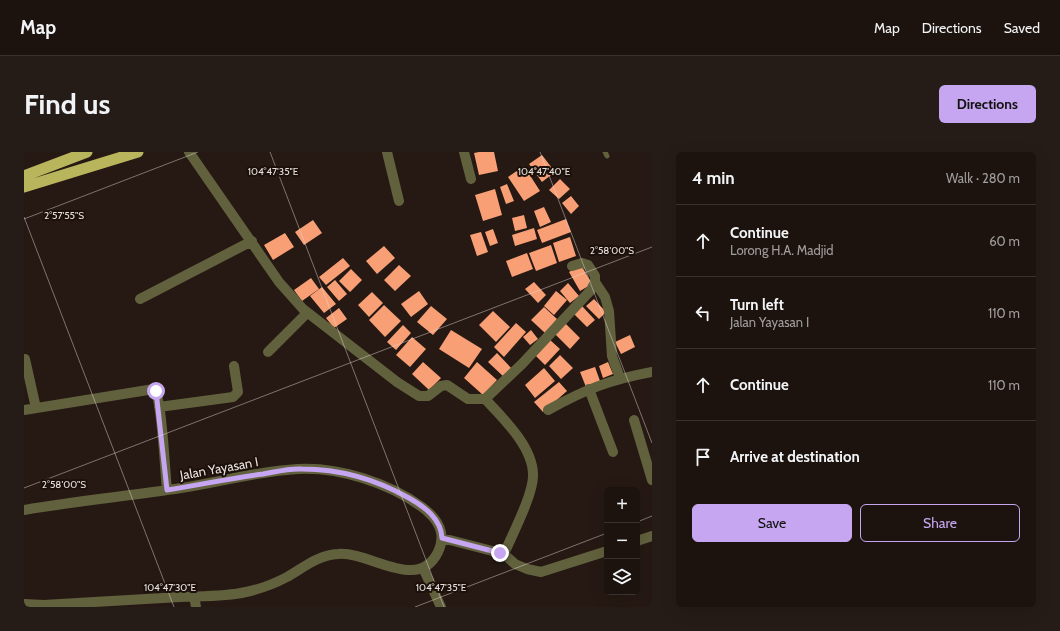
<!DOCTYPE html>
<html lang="en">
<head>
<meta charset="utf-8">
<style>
	body { margin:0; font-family:Cabin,sans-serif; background:#251c17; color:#f1f3f6 }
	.controls { position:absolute; right:12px; bottom:12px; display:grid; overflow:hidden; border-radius:6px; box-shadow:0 4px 16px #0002 }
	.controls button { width:36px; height:36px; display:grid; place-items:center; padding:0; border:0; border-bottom:1px solid #3a322e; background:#1c130e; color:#f1f3f6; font:20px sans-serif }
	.stop { position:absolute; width:12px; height:12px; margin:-9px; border:3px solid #c6a6f0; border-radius:50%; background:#fff }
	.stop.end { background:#c6a6f0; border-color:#fff; box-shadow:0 1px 4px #0008 }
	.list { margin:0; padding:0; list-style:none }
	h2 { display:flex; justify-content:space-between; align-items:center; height:52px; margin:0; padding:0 16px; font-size:17px }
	h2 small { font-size:13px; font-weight:400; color:#a09e9e }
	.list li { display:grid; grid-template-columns:26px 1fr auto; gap:12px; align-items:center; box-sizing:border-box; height:72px; padding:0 16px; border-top:1px solid #3a322e }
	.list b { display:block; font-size:15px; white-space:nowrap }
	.list p { margin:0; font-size:13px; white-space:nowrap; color:#a09e9e }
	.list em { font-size:13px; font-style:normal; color:#a09e9e }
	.actions { display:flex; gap:8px; padding:12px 16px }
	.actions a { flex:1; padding:9px 0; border:1px solid #c6a6f0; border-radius:6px; text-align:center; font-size:14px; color:#c6a6f0 }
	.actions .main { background:#c6a6f0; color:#111 }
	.icon { flex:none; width:22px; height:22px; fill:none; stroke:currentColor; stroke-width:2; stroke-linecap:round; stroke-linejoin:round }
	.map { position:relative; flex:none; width:628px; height:455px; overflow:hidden; border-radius:6px }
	header { display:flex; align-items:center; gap:24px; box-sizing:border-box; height:56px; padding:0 20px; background:#1c130e; border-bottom:1px solid #3a322e }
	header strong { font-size:19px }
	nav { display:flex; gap:22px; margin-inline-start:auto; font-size:14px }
	.intro { display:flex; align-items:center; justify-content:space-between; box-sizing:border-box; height:96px; padding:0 24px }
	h1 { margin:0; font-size:28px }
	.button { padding:10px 18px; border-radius:6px; background:#c6a6f0; color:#111; font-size:14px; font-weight:700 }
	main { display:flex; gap:24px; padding:0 24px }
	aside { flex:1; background:#1c130e; border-radius:6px; box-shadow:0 4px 16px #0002 }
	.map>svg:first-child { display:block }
	.building { fill:#f89f75 }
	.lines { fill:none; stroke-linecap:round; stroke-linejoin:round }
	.service { stroke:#62613d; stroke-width:5 }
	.minor { stroke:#62613d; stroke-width:10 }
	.trunk { stroke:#b8b55c; stroke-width:11 }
	.route { stroke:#c6a6f0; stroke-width:5 }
	.ticks { fill:none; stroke:#eae1dc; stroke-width:1; stroke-opacity:0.45 }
	.labels { text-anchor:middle; stroke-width:4; stroke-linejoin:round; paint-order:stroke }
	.street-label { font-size:13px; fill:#eae1dc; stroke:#1c100a }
	.ticks-label { font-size:10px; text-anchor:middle; fill:#eae1dc; stroke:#1c100a; stroke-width:4; stroke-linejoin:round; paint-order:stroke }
</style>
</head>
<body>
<header>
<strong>Map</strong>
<nav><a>Map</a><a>Directions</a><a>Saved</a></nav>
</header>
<div class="intro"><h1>Find us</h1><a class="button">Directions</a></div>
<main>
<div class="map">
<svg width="628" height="455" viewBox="0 0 628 455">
	<rect width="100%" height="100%" fill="#261913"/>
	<!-- building -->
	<path class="building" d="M455 0H470L474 19 455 23 450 1Z
		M518 3 531 20 518 30 505 12Z
		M500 14 516 39 500 49 484 25Z
		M536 27 546 37 535 47 525 38Z
		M483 32 490 49 482 52 476 35Z
		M471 37 478 63 459 69 451 43Z
		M547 44 555 54 547 62 538 51Z
		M520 55 527 70 516 75 510 59Z
		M500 63 503 76 491 79 488 66Z
		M542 67 547 80 518 91 513 78Z
		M289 68 298 81 280 93 271 80Z
		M510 76 513 87 491 94 488 83Z
		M469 77 474 91 466 94 461 80Z
		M457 80 464 100 453 104 446 83Z
		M261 81 270 95 249 108 240 93Z
		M546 85 552 104 535 110 529 91Z
		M527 93 533 111 512 119 505 101Z
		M360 94 371 106 353 122 342 109Z
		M503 101 509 117 488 125 482 109Z
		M319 106 326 114 302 133 295 125Z
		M375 113 387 124 371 139 360 128Z
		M557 113 568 132 556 139 545 120Z
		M327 117 338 128 326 140 315 129Z
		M287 126 295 137 278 149 270 138Z
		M311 128 323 142 315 149 303 135Z
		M510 130 522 143 514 151 501 137Z
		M544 131 555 144 546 151 536 139Z
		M298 135 312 152 300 161 286 144Z
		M395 139 404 152 387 165 377 152Z
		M532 139 543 148 530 163 520 154Z
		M348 140 359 151 345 165 334 153Z
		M570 147 582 160 575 167 562 154Z
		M360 153 377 169 361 185 345 168Z
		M407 154 423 167 409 183 393 170Z
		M558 154 571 168 563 175 550 162Z
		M520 155 533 167 521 181 507 168Z
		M315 156 323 167 310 176 302 166Z
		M469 159 486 175 472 190 455 173Z
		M492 171 502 180 480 205 470 195Z
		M541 171 556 186 546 197 531 182Z
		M379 173 387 181 372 198 363 190Z
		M427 178 458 197 445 216 415 197Z
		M507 178 514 187 506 193 499 185Z
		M606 183 611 195 597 202 591 190Z
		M388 185 402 197 386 215 372 203Z
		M525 187 536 197 521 213 511 203Z
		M473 201 489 218 481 226 464 210Z
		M536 203 549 216 537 227 525 214Z
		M399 210 417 226 405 238 388 222Z
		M453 210 473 228 459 243 440 226Z
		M584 210 589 222 579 226 575 214Z
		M571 215 576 229 562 235 556 220Z
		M520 216 531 229 511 246 501 233Z
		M535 230 543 239 519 260 510 250Z"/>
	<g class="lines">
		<!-- service -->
		<path class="service" d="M581 0 583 4"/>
		<!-- minor -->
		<path class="minor" d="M165 0 255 130 279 157 373 230 395 244H404L417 234 423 233 444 247H461L498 212 567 138 571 130V124L564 113 558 111 548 114
			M363 0 375 49
			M440 0 447 27
			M571 130 581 145 585 159 588 204 596 226
			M116 147 228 89
			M244 200 283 161
			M1 207 12 256
			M565 237 589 300
			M461 247C479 266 510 296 509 324 509 343 488 383 480 402L491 412 503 417 517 420 583 399
			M135 255 209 245 214 240 210 214
			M0 258 130 237C138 245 141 322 143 338
			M524 258C562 237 585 228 628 220
			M610 268 628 328
			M0 358C52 349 105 344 157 336 196 330 235 319 274 317 316 315 365 331 398 355 414 367 423 381 414 400 394 441 346 399 314 402 294 403 279 416 263 425 250 432 236 437 222 440 200 445 178 444 156 445 110 448 65 450 20 453L0 452
			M418 386 480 402
			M613 389 628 384
			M399 416 417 455
			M170 444 172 455"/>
		<!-- trunk -->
		<path class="trunk" d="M0 24 63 0
			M0 35 114 0"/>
	</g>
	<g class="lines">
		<!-- route -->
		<path class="route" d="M132 239 143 338C175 333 207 326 239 322 251 320 265 316 278 317 315 317 353 328 385 346 401 355 417 367 418 386L476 401"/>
	</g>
	<!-- ticks -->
	<path class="ticks" d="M246 0 420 455M516 0 628 291M0 65 150 455M0 67 174 0M0 336 628 95M613 370 628 364M391 455 583 381"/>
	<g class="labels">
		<!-- street labels -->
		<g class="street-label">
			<text transform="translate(195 316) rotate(-10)" y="5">Jalan Yayasan I</text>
		</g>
	</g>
	<g class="ticks-label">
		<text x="249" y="23">104°47'35"E</text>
		<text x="520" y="23">104°47'40"E</text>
		<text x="40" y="67">2°57'55"S</text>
		<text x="588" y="102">2°58'00"S</text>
		<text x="40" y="336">2°58'00"S</text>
		<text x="146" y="439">104°47'30"E</text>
		<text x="417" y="439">104°47'35"E</text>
	</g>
</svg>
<div class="controls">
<button>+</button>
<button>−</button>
<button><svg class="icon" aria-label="layers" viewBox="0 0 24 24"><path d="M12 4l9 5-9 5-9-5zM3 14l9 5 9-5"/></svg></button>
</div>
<div class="stop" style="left:132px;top:239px"></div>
<div class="stop end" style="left:476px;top:401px"></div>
</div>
<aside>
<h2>4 min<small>Walk · 280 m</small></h2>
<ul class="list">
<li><svg class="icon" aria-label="ahead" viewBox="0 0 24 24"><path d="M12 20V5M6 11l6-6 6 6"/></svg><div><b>Continue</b><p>Lorong H.A. Madjid</p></div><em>60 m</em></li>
<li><svg class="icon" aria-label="left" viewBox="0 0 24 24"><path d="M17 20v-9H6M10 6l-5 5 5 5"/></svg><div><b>Turn left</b><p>Jalan Yayasan I</p></div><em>110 m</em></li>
<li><svg class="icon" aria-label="ahead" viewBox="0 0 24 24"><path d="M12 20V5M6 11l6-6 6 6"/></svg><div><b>Continue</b></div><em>110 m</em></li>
<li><svg class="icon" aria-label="arrive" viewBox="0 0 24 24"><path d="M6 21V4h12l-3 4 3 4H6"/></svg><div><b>Arrive at destination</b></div></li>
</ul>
<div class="actions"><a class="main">Save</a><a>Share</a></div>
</aside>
</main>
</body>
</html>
